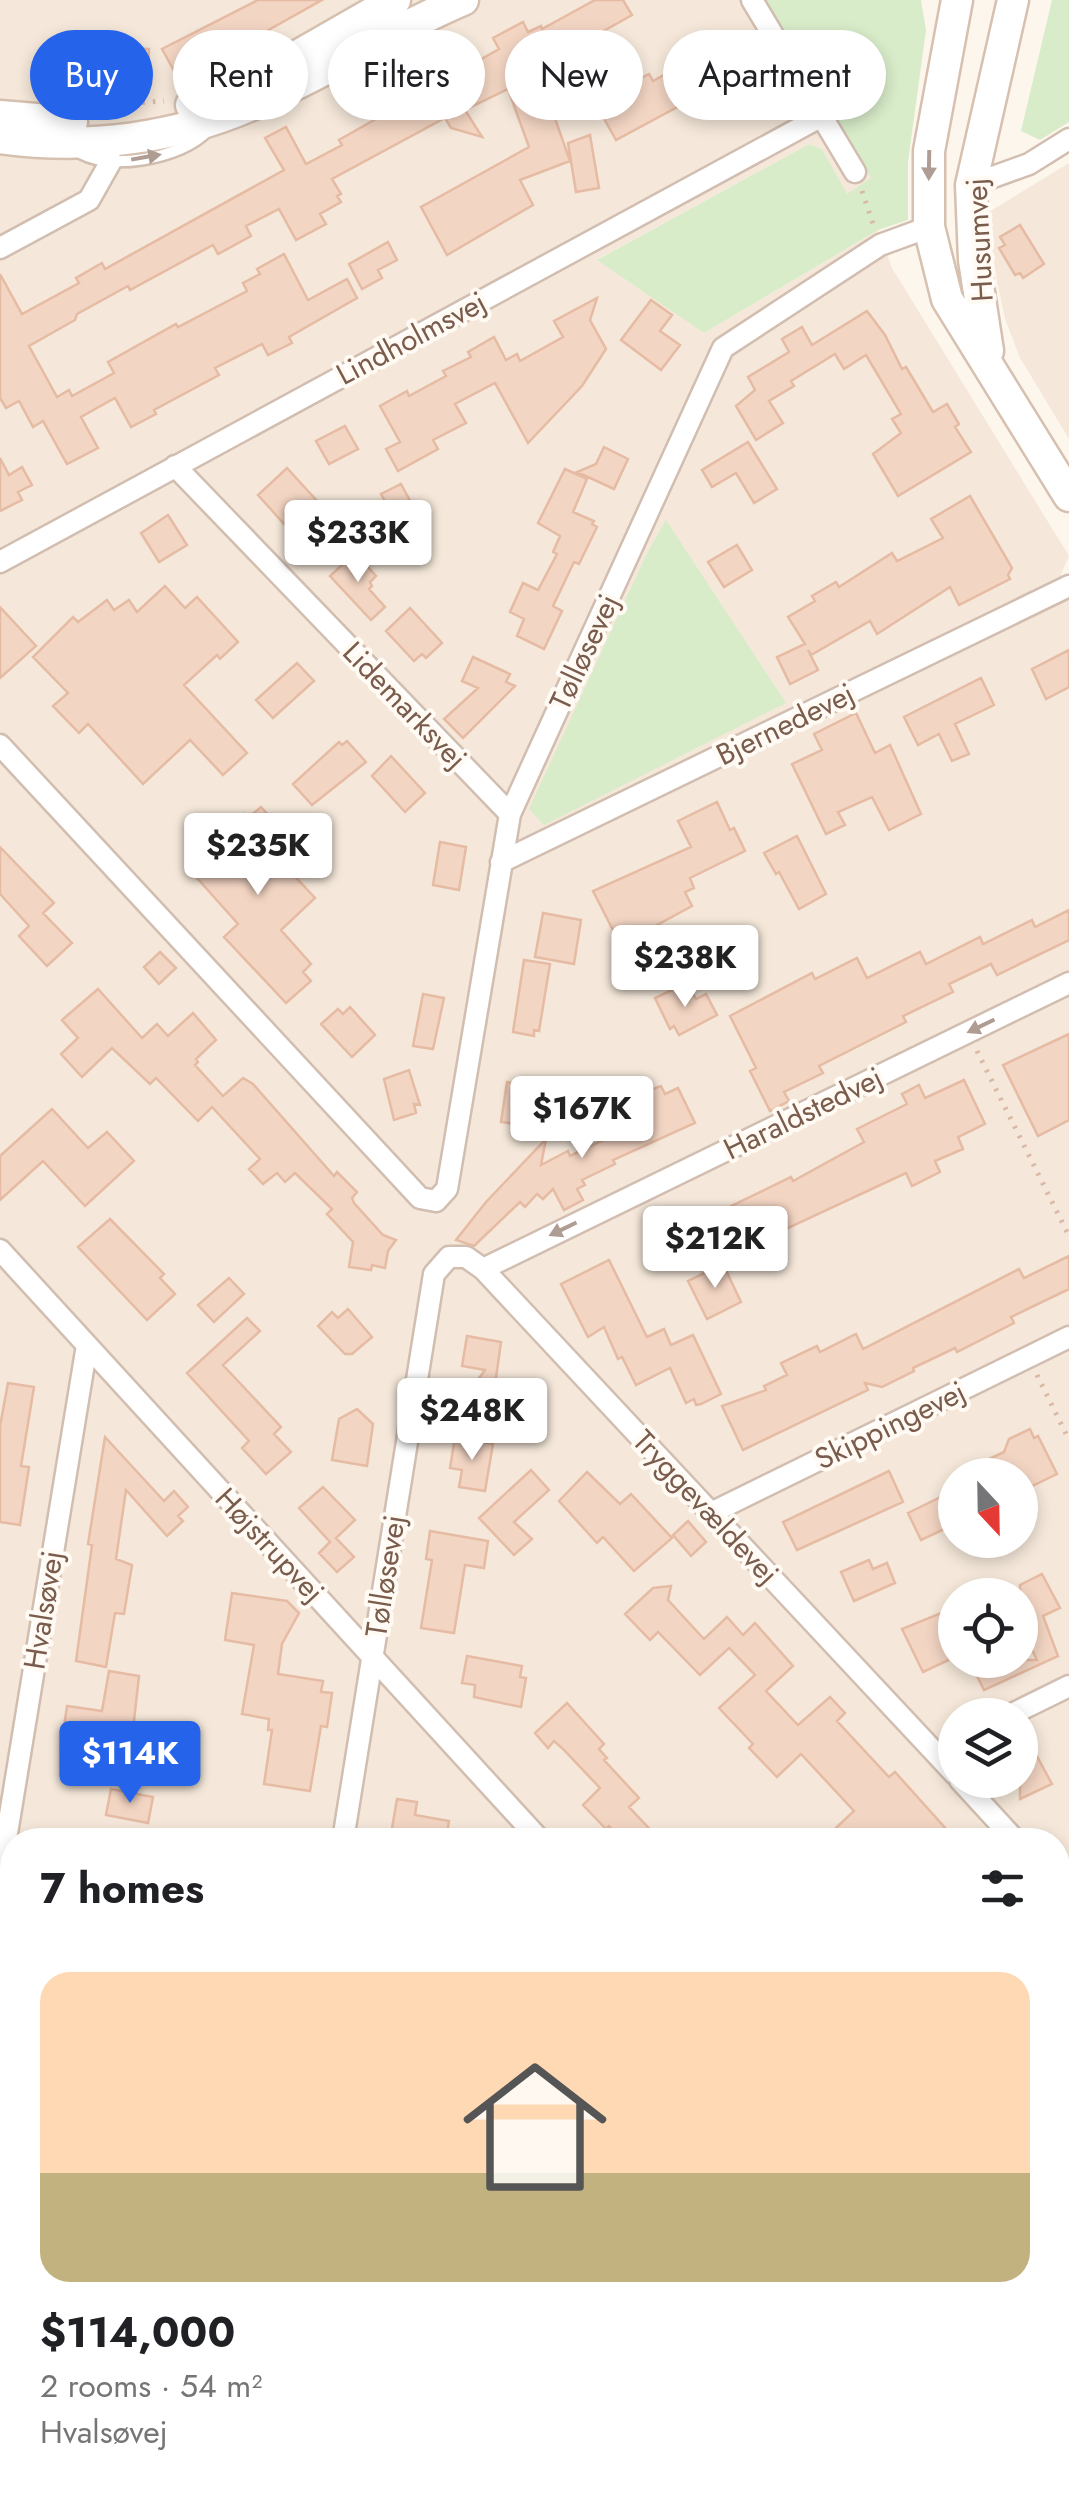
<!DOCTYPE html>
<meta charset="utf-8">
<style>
body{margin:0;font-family:Jost,sans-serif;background:#f2f2f2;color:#202124;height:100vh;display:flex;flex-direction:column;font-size:38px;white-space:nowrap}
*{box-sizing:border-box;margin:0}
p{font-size:32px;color:#757577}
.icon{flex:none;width:55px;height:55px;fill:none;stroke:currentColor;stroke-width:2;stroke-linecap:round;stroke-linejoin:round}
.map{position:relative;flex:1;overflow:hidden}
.drawer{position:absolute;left:0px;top:1828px;width:1070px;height:672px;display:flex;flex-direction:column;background:#fff;border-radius:40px 40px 0 0;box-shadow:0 5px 15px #0003}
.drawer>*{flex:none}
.top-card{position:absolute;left:30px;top:30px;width:1010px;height:90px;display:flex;gap:20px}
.needle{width:65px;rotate:158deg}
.controls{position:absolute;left:938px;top:1458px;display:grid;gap:20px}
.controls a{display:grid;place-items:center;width:100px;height:100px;border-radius:50%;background:#fff;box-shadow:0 5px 15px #0003;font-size:50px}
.price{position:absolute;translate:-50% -85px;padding:0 22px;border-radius:10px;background:#fff;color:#222;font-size:32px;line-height:65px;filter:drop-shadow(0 2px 5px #0008)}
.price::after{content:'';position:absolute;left:50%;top:60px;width:30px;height:22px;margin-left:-15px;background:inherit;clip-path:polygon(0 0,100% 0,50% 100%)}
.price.active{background:#2563eb;color:#fff}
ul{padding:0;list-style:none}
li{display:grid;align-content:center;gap:20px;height:530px;padding:0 40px}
li span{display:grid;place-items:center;height:310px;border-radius:30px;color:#555}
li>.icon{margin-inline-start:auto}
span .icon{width:180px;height:180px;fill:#fffc;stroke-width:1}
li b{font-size:42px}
h2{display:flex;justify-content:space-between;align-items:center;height:120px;padding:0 40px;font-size:42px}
.chip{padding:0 35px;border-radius:45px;background:#fff;box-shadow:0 5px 15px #0003;font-size:35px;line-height:90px}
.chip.active{background:#2563eb;color:#fff}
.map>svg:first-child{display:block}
.residential{fill:#f5e8da;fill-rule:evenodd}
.green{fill:#d8ecc9}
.building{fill:#f3d5c3;stroke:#e6bba3;stroke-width:2.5}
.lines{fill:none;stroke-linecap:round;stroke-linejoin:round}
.lane-casing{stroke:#d1beb0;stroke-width:15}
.street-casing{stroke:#d1beb0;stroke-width:25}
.secondary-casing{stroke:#d6c0b0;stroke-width:35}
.path{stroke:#d9b8a5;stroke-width:5;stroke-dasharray:2.5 8;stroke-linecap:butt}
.lane{stroke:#fff;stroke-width:10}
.street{stroke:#fff;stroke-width:20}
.secondary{stroke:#fff;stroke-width:30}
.oneway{fill:#af9d94}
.labels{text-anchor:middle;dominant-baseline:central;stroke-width:8;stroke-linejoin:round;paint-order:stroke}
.street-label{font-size:30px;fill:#7a5c4d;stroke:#fffaf3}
</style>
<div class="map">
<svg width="1069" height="2498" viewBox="0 0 1069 2498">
<rect width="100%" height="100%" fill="#fdf6ec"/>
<!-- residential -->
<path class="residential" d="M 0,0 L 763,0 L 872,178 L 847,195 L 822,149 L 809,144 L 598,259 L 704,333 L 878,230 L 892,268 L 1069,556 L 1061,574 L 1069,587 L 1069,2498 L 0,2498 ZM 955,1475 L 1020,1475 L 1020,1540 L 955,1540 ZM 955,1595 L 1020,1595 L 1020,1660 L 955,1660 ZM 955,1715 L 1020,1715 L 1020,1780 L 955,1780 ZM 12,1840 L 1058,1840 L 1058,2488 L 12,2488 Z
M 1069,163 L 1069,439 L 1020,358 L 1005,319 L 993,262 L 989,212 Z"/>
<!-- green -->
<path class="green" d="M 763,0 L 921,0 L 926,30 L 908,162 L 908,220 L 878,230 L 704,333 L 597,260 L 809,144 L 822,149 L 847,194 L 871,178 Z
M 1052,0 L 1069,0 L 1069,122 L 1040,140 L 1021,131 Z
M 666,520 L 786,703 L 544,825 L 529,809 L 646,555 Z"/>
<!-- building -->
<path class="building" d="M 258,0 L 322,0 L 188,75 L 186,72 L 177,76 L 162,49 Z
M 595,0 L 623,0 L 632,15 L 550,61 L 560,79 L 544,87 L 570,161 L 520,180 L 533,205 L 447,255 L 421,207 L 529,147 L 508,89 L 465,110 L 482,137 L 451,128 L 445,118 L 332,179 L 341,194 L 337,196 L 341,202 L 320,214 L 326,224 L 296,240 L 279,209 L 246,226 L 251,236 L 218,254 L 213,245 L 130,290 L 128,286 L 77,314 L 75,320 L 29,346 L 57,397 L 69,390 L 72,396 L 114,373 L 108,362 L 176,324 L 178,327 L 247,291 L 243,283 L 260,274 L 257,269 L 284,254 L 308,300 L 347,279 L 357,298 L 289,337 L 292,343 L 268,355 L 262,344 L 215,368 L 219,375 L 154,410 L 156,414 L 131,427 L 115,398 L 81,417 L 98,448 L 67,464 L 43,421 L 33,427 L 19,401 L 6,408 L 0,398 L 0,274 L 22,314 L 79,283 L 76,278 L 102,263 L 105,269 L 284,170 L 265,138 L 286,127 L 306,164 L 342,145 L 339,140 L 499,49 L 493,38 L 523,22 L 528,32 L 541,26 L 542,29 Z
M 117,48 L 149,49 L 148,80 L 116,79 Z
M 705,52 L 723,86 L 700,100 L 698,96 L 616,140 L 601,113 L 637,93 L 632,83 L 649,74 L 653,81 Z
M 590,135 L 599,188 L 576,192 L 568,143 Z
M 1020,225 L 1044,264 L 1023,278 L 1020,273 L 1015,275 L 999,248 L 1005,245 L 1000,237 Z
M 388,242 L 397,260 L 378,270 L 382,278 L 362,289 L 349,264 Z
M 597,298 L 590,320 L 606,349 L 582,386 L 528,443 L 495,383 L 455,404 L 466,423 L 433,440 L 438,449 L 398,471 L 386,449 L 400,442 L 380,406 L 407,391 L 409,396 L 446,376 L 443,371 L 471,357 L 468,352 L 494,337 L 506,360 L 517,354 L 520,361 L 563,337 L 554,321 Z
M 651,300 L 672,315 L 660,331 L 680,345 L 661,370 L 621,340 Z
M 867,311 L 885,335 L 902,369 L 906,367 L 933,412 L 947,404 L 959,424 L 955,427 L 971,452 L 898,496 L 873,454 L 901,433 L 892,419 L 901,414 L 866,355 L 844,369 L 835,354 L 791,381 L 794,386 L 769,401 L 783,423 L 756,440 L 736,406 L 755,390 L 748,377 L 789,352 L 782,339 L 802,327 L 812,345 Z
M 345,426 L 358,449 L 329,464 L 316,441 Z
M 748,442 L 777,489 L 754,503 L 736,473 L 712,487 L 702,470 Z
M 604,447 L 628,459 L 614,489 L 577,472 L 596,464 Z
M 0,458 L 9,475 L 22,467 L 32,485 L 18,492 L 22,500 L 0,511 Z
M 287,468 L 330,515 L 305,540 L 287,521 L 284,524 L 258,495 Z
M 565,469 L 587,479 L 573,512 L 594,521 L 592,524 L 597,527 L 579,564 L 574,562 L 553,606 L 562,611 L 544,649 L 517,636 L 524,619 L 510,612 L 523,583 L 538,590 L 557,554 L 553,552 L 560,536 L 538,523 Z
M 401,484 L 428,534 L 396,522 L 381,494 Z
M 970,496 L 1012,568 L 1008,575 L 1010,579 L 959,605 L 950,587 L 877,634 L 870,621 L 811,655 L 808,650 L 818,670 L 790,684 L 777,657 L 805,644 L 788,617 L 815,601 L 812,596 L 836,582 L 839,587 L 892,553 L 897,561 L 943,538 L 931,519 Z
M 168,515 L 187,545 L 159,562 L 141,533 Z
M 737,545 L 752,570 L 724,587 L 708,562 Z
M 355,553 L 376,576 L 370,582 L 372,586 L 369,589 L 385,607 L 371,620 L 330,576 Z
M 165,586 L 185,608 L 197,597 L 238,642 L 220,659 L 217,655 L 184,685 L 247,753 L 223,775 L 190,740 L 143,784 L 88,724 L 79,733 L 53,706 L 68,693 L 33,657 L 73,617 L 78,622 L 107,600 L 114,610 L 129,600 L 137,612 Z
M 0,607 L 36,646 L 0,678 Z
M 410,608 L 442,643 L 426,658 L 422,654 L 414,661 L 386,631 Z
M 1069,650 L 1069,687 L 1046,699 L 1032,669 Z
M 473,657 L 510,674 L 506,682 L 515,686 L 463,738 L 444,719 L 478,688 L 462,681 Z
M 297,663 L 314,681 L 273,718 L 256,700 Z
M 981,678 L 994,705 L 955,724 L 969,754 L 952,761 L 939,734 L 918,745 L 904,717 Z
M 856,713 L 875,753 L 890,745 L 921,814 L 889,830 L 872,797 L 838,812 L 845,825 L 826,834 L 792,764 L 822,750 L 814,734 Z
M 347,741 L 366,762 L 312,805 L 293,784 L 339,742 L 342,745 Z
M 391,756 L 425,793 L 405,812 L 372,776 Z
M 717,802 L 730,830 L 734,828 L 745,851 L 690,878 L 694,888 L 685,892 L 692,906 L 633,938 L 631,934 L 624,937 L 620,929 L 614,932 L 593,891 L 691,847 L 678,821 Z
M 261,807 L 292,841 L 276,856 L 315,898 L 281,930 L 311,964 L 303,972 L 311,981 L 286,1003 L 224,937 L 238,924 L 197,878 L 207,870 L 191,853 L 207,837 L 212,843 L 244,814 L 248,818 Z
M 797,836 L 826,894 L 799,909 L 779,872 L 776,874 L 764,853 Z
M 440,842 L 466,847 L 459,890 L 433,885 Z
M 0,847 L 54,903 L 43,913 L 72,943 L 47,966 L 19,936 L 29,926 L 0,894 Z
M 1069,910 L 1069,940 L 997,975 L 991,964 L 949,984 L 953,992 L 903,1016 L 906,1022 L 819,1066 L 823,1073 L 784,1092 L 789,1101 L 770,1111 L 750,1071 L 756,1068 L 730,1016 L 812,973 L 815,979 L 857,958 L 867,978 L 920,952 L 926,964 L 980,937 L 983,944 L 1032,920 L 1035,927 Z
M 543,913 L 581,920 L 574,964 L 535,957 Z
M 160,952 L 176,968 L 159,984 L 144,967 Z
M 524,960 L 550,964 L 539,1031 L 534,1030 L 534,1036 L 513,1032 Z
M 680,986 L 685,996 L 692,992 L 696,999 L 706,994 L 717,1015 L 679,1035 L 674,1026 L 670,1029 L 655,998 Z
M 98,989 L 142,1038 L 157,1024 L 168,1036 L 193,1013 L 216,1040 L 196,1059 L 198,1062 L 195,1065 L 223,1096 L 243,1078 L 253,1084 L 334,1176 L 337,1172 L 357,1192 L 352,1198 L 354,1203 L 383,1235 L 396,1240 L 388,1251 L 385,1268 L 372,1265 L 371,1270 L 349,1267 L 353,1242 L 327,1214 L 332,1209 L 295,1173 L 285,1182 L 277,1173 L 263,1184 L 249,1169 L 260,1159 L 212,1107 L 198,1121 L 156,1078 L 150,1084 L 112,1048 L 82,1077 L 61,1054 L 78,1038 L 62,1020 Z
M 423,994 L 444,998 L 433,1049 L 413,1046 Z
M 350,1007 L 375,1035 L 352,1057 L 321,1024 L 338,1009 L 343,1014 Z
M 1069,1034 L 1069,1120 L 1038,1136 L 1003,1065 Z
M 409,1070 L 420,1105 L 414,1104 L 416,1113 L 394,1120 L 384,1079 Z
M 964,1080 L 985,1124 L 958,1137 L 963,1149 L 935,1161 L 940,1172 L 912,1186 L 906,1173 L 756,1243 L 751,1233 L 729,1243 L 720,1224 L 728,1220 L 723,1210 L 791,1177 L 793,1181 L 864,1142 L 857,1129 L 907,1104 L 902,1094 L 919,1085 L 925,1098 Z
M 507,1082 L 534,1086 L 528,1126 L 501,1122 Z
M 661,1086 L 665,1094 L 678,1088 L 695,1123 L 613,1160 L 615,1164 L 582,1180 L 585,1185 L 577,1189 L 583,1200 L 564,1210 L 553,1189 L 543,1199 L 537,1194 L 525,1207 L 520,1202 L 474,1246 L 456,1240 L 486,1202 L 546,1139 L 541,1165 L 568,1151 L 570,1156 L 612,1136 L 608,1128 L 636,1114 L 628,1098 Z
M 52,1109 L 88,1148 L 107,1132 L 134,1161 L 85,1206 L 43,1161 L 0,1200 L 0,1156 Z
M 110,1219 L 164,1274 L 160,1278 L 175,1294 L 147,1320 L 78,1247 Z
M 1069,1256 L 1069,1289 L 1011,1317 L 1014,1323 L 957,1352 L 955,1348 L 913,1368 L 914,1371 L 882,1387 L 865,1383 L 868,1390 L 743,1450 L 722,1406 L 766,1390 L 764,1386 L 787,1375 L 781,1363 L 817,1346 L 820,1352 L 856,1334 L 863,1349 L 1019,1269 L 1024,1278 Z
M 609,1260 L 647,1337 L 664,1329 L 671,1345 L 693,1335 L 721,1394 L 701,1404 L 696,1405 L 694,1399 L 686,1403 L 670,1368 L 636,1385 L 622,1357 L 618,1359 L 604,1327 L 588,1337 L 561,1284 Z
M 723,1264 L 741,1302 L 707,1319 L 688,1281 Z
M 229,1278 L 244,1294 L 214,1322 L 198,1305 Z
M 348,1309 L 372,1337 L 352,1354 L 345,1354 L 318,1326 L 332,1312 L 338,1318 Z
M 247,1318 L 260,1331 L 223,1365 L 281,1427 L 274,1434 L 291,1452 L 266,1474 L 242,1448 L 249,1441 L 187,1373 Z
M 467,1336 L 501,1342 L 495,1385 L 504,1393 L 491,1410 L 468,1393 L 485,1370 L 462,1366 Z
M 8,1383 L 34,1387 L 21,1466 L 29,1467 L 20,1525 L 0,1522 L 0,1426 Z
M 357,1409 L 373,1424 L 367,1466 L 332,1460 L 339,1419 Z
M 1030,1429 L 1034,1438 L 1038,1436 L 1057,1474 L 1020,1492 L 1020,1475 L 955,1475 L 1004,1452 L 1009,1439 Z
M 105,1437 L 164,1501 L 174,1491 L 188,1507 L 178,1516 L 183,1521 L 167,1536 L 126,1490 L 116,1559 L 132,1565 L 124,1614 L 115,1613 L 106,1667 L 76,1661 L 92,1545 L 88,1544 Z
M 455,1437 L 493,1444 L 485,1491 L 459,1487 L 462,1470 L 450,1468 Z
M 531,1470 L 549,1490 L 514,1522 L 532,1539 L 514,1555 L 479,1518 Z
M 889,1471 L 903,1502 L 797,1550 L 783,1522 Z
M 587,1472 L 620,1504 L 631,1494 L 672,1538 L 634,1571 L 603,1537 L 597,1543 L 559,1501 Z
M 323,1487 L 355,1520 L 336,1538 L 354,1557 L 337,1572 L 319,1553 L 330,1542 L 299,1508 Z
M 955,1490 L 955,1524 L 921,1540 L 908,1513 Z
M 688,1521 L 706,1542 L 691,1556 L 673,1535 Z
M 430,1531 L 488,1541 L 484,1568 L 465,1565 L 454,1633 L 421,1628 L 432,1560 L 426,1559 Z
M 869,1560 L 873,1569 L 887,1563 L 895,1583 L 854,1601 L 841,1572 Z
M 1042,1574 L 1060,1608 L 1043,1616 L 1058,1656 L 984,1690 L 969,1660 L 1037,1660 L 1020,1625 L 1020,1585 Z
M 671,1586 L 668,1600 L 704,1639 L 727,1617 L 743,1635 L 755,1623 L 793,1666 L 766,1691 L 798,1725 L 830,1697 L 845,1713 L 837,1721 L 889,1777 L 895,1772 L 956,1840 L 823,1840 L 854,1811 L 801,1754 L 777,1777 L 749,1748 L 753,1744 L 719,1708 L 755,1675 L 729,1648 L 700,1675 L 658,1632 L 650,1640 L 625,1614 L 653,1588 Z
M 232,1593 L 287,1601 L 299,1613 L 282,1644 L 278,1674 L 323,1681 L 321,1692 L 332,1693 L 327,1727 L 321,1726 L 310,1791 L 264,1784 L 272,1730 L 268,1730 L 269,1719 L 242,1714 L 254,1645 L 225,1640 Z
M 946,1611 L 955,1630 L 955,1657 L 923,1672 L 902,1629 Z
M 467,1656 L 522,1666 L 520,1677 L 526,1678 L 521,1707 L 474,1697 L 475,1685 L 462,1683 Z
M 109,1671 L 139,1676 L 132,1739 L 121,1737 L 118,1757 L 61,1748 L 67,1706 L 102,1711 Z
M 567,1703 L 604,1744 L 599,1749 L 607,1758 L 604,1760 L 639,1798 L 629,1807 L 660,1840 L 622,1840 L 609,1826 L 606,1829 L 583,1805 L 600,1788 L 563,1749 L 554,1741 L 548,1748 L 535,1733 Z
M 1020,1725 L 1052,1784 L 1020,1799 Z
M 111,1789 L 153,1797 L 148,1823 L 106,1815 Z
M 397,1799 L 417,1802 L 415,1815 L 449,1821 L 446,1840 L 390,1840 Z"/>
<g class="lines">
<defs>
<path id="lane" d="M 76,150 C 104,173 184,158 207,131"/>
<path id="street" d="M 752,0 L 855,172
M 971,185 L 1029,164 L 1069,139
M 0,248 L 89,200 L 111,161
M 175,466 L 510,814
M 0,562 L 822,116
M 0,745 L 420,1198 L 436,1201 L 447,1189 L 510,814 L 723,348 L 880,245 L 929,227
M 501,862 L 1069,586
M 0,1250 L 540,1840
M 483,1269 L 1069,983
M 711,1513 L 1069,1337
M 1010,1715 L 1069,1686
M 960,1780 L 1015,1840
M 343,1840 L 434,1274 L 449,1257 L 466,1257 L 483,1269 L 955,1774
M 0,1876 L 87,1345
M 1058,1888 L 1069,1900
M 1058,2386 L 1069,2376
M 1058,2397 L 1069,2408
M 238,2498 L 240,2488
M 573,2498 L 575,2488
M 939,2498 L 942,2488
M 1029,2498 L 1031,2488"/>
<path id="secondary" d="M 957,0 L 929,151 L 929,227 L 947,299 L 1069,496
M 191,105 L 264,75 L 395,0
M 0,116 L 72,122
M 0,138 C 87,150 176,139 256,103 C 327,72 392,30 463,0
M 988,351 L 974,260 L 971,185 L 1013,0"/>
</defs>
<!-- lane casing -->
<use href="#lane" class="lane-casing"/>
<!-- street casing -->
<use href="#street" class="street-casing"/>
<!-- secondary casing -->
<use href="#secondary" class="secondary-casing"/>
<!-- path -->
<path class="path" d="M 90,106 L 164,101
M 862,191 L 873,224
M 977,1051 L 1069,1236
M 1037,1375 L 1069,1440"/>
<!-- lane -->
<use href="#lane" class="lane"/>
<!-- street -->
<use href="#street" class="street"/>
<!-- secondary -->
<use href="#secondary" class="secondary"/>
</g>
<!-- one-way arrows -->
<defs><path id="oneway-solid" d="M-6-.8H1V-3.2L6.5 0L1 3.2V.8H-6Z" transform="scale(2.5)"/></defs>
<g class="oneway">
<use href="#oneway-solid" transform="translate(146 157) rotate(-10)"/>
<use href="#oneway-solid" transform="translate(929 165) rotate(91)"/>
<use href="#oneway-solid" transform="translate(981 1026) rotate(154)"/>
<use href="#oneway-solid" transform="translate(563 1229) rotate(154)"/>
</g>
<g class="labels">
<!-- street labels -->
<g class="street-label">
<text transform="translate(979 240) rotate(-93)">Husumvej</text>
<text transform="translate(411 338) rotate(-28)">Lindholmsvej</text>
<text transform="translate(584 652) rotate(-65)">Tølløsevej</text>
<text transform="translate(405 705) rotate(46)">Lidemarksvej</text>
<text transform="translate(785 724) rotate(-26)">Bjernedevej</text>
<text transform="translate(803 1113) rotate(-26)">Haraldstedvej</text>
<text transform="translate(890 1425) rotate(-26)">Skippingevej</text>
<text transform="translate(706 1507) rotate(47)">Tryggevældevej</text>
<text transform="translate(270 1545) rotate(47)">Højstrupvej</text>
<text transform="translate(385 1576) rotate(-81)">Tølløsevej</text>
<text transform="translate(43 1610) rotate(-81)">Hvalsøvej</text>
</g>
</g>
</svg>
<div class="controls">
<a><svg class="needle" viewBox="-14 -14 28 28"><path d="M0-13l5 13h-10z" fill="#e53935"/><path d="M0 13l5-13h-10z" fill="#757577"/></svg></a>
<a><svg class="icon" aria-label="locate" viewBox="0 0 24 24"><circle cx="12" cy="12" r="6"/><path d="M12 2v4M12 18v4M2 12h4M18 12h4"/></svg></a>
<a><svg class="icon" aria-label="layers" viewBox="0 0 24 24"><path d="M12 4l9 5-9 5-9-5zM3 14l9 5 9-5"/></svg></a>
</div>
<b class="price" style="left:358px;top:585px">$233K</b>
<b class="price" style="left:258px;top:898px">$235K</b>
<b class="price" style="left:685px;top:1010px">$238K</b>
<b class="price" style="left:582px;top:1161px">$167K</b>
<b class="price" style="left:715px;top:1291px">$212K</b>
<b class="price" style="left:472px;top:1463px">$248K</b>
<b class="price active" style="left:130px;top:1806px">$114K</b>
<div class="top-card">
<a class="chip active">Buy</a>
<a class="chip">Rent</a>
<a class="chip">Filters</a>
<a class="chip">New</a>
<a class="chip">Apartment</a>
</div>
<section class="drawer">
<h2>7 homes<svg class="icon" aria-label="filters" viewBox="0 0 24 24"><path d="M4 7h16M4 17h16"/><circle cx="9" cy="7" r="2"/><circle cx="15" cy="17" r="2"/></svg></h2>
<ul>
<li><span style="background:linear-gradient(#ffd9b3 65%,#c2b280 0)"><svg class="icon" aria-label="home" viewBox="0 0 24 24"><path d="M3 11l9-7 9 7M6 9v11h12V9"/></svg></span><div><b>$114,000</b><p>2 rooms · 54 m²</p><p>Hvalsøvej</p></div></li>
</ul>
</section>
</div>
